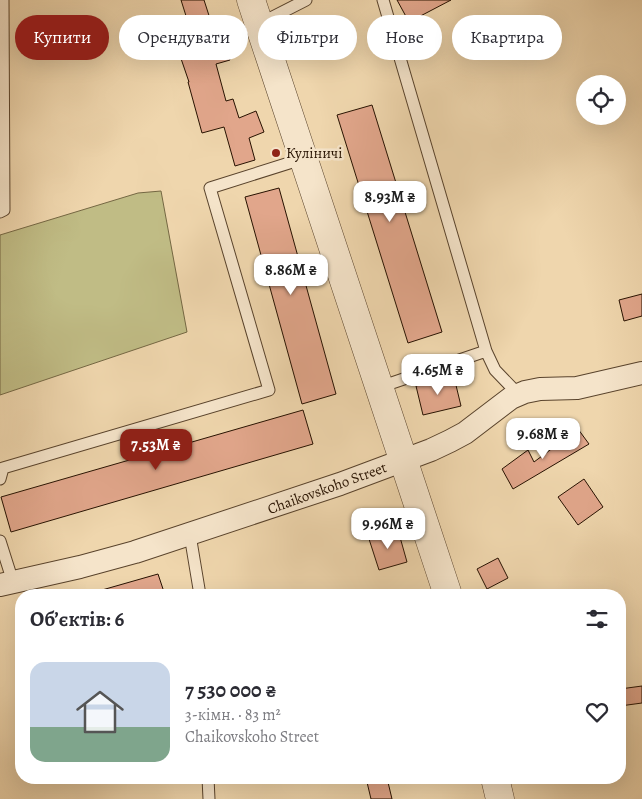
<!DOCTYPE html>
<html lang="uk">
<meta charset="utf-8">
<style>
body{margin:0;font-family:Alegreya,serif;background:#f2f2f3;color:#2b2b33;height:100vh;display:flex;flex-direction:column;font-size:19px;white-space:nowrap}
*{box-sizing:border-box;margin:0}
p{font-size:16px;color:#7c7c81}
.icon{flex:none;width:28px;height:28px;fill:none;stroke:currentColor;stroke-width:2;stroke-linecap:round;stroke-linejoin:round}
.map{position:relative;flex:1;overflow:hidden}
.panel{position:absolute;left:15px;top:589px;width:611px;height:195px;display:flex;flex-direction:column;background:#fff;border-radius:20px;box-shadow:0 5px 20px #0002}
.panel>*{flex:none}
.banner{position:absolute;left:15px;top:15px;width:612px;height:45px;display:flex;gap:10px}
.fabs{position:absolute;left:576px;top:75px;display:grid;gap:10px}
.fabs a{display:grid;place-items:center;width:50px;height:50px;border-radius:50%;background:#fff;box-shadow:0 5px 20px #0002;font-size:25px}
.price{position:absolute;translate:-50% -42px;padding:0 11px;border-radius:10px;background:#fff;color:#222;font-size:16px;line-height:32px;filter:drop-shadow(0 1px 2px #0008)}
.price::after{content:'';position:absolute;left:50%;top:30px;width:15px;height:11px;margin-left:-8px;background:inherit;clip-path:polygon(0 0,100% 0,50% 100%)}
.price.active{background:#8f2418;color:#fff}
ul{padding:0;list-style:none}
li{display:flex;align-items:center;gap:15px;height:125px;padding:0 15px}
li span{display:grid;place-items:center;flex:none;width:140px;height:100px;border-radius:15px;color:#555}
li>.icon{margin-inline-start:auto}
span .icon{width:60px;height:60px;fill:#fffc;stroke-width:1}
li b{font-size:21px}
h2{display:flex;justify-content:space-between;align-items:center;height:60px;padding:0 15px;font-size:21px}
.chip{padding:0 18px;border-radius:22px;background:#fff;box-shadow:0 5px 20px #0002;font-size:18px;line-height:45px}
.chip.active{background:#8f2418;color:#fff}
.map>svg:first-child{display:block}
.green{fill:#c0bc85;stroke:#746743}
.building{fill:#e1a68b;stroke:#271201}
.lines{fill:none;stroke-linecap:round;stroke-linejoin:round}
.service-casing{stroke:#59432c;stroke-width:13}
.minor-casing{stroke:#59432c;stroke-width:24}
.tertiary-casing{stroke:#59432c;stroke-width:29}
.service{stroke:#f5e4ca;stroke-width:11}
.minor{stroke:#f5e4ca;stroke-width:22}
.tertiary{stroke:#f5e4ca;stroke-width:28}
.poi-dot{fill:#8f2418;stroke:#f5e4ca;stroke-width:2}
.labels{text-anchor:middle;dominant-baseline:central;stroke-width:5;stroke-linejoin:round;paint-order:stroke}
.poi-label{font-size:15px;fill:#271201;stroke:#f5e4ca;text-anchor:start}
.street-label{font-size:15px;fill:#271201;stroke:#f5e4ca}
</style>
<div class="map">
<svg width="642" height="799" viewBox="0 0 642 799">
<rect width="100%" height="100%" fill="#efd6ad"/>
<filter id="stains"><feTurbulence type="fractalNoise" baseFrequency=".004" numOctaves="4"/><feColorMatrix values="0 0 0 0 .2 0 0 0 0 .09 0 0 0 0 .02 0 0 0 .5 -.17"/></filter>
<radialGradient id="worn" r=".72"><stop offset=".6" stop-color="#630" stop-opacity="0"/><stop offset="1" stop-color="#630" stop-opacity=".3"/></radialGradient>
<!-- green -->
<path class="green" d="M 161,191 L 187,332 L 0,395 L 0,235 L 138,193 Z"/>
<!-- building -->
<path class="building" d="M 181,0 L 204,0 L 213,28 L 219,26 L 230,60 L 216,64 L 226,101 L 233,99 L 239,118 L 256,111 L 264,132 L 249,138 L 255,160 L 235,166 L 224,127 L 202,133 L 188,82 L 189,82 L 175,41 L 192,35 Z
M 397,0 L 451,0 L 409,22 Z
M 372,105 L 442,332 L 408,343 L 337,115 Z
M 279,188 L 336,394 L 302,404 L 245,197 Z
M 642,294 L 642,316 L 624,321 L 619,300 Z
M 454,377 L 461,406 L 423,415 L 416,386 Z
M 303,410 L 313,444 L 11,532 L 1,497 Z
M 578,429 L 589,444 L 513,489 L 502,469 L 528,450 L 534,462 Z
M 584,479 L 603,507 L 578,525 L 558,497 Z
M 398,530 L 407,562 L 379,570 L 369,539 Z
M 498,558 L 508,578 L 487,589 L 477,569 Z
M 158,574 L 165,595 L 102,595 L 102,590 Z
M 642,686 L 642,703 L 620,706 L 620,689 Z
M 366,778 L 387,778 L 392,799 L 371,799 Z"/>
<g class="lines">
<defs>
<path id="service" d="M 383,0 L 486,351 L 495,370 L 519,395
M 259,24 L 306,0
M 0,212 L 4,210 L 3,0
M 380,387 L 486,351
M 0,479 L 3,468 L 269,390 L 210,188 L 305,158
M 190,535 L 200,595
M 0,541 L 13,582
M 208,778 L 209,799"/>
<path id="minor" d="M 0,585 L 80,567 L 135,552 L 340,484 L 431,450 L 450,441 L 465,433 L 511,398 L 525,392 L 540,389 L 577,388 L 642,373"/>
<path id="tertiary" d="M 251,0 L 448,595
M 495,778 L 500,799"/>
</defs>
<!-- service casing -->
<use href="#service" class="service-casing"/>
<!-- minor casing -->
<use href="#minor" class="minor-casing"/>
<!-- tertiary casing -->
<use href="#tertiary" class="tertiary-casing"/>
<!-- service -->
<use href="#service" class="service"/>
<!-- minor -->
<use href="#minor" class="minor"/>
<!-- tertiary -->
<use href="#tertiary" class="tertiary"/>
</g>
<!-- markers -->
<circle class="poi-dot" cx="276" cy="153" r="5"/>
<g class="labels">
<!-- poi labels -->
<g class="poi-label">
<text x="286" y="153">Куліничі</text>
</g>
<!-- street labels -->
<g class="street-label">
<text transform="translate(327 488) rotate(-20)">Chaikovskoho Street</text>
</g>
</g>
<rect width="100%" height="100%" filter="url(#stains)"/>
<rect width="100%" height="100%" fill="url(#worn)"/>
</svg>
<div class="fabs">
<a><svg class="icon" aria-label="locate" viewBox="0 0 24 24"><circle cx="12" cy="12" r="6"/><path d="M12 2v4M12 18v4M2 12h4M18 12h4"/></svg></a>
</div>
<b class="price" style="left:390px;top:223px">8.93M ₴</b>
<b class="price" style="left:291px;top:296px">8.86M ₴</b>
<b class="price" style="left:438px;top:396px">4.65M ₴</b>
<b class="price" style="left:543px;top:460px">9.68M ₴</b>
<b class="price active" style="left:156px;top:471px">7.53M ₴</b>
<b class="price" style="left:388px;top:550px">9.96M ₴</b>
<div class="banner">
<a class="chip active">Купити</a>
<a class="chip">Орендувати</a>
<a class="chip">Фільтри</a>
<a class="chip">Нове</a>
<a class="chip">Квартира</a>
</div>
<section class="panel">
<h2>Об’єктів: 6<svg class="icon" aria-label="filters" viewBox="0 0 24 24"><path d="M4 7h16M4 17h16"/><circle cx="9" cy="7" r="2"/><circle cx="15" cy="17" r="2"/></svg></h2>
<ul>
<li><span style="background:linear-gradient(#c9d6e8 65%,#7fa58c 0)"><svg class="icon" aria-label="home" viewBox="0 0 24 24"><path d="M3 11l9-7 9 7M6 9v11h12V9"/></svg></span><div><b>7 530 000 ₴</b><p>3-кімн. · 83 m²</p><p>Chaikovskoho Street</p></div><svg class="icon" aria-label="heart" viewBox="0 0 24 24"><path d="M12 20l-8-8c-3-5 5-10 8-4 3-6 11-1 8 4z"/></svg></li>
</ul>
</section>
</div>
